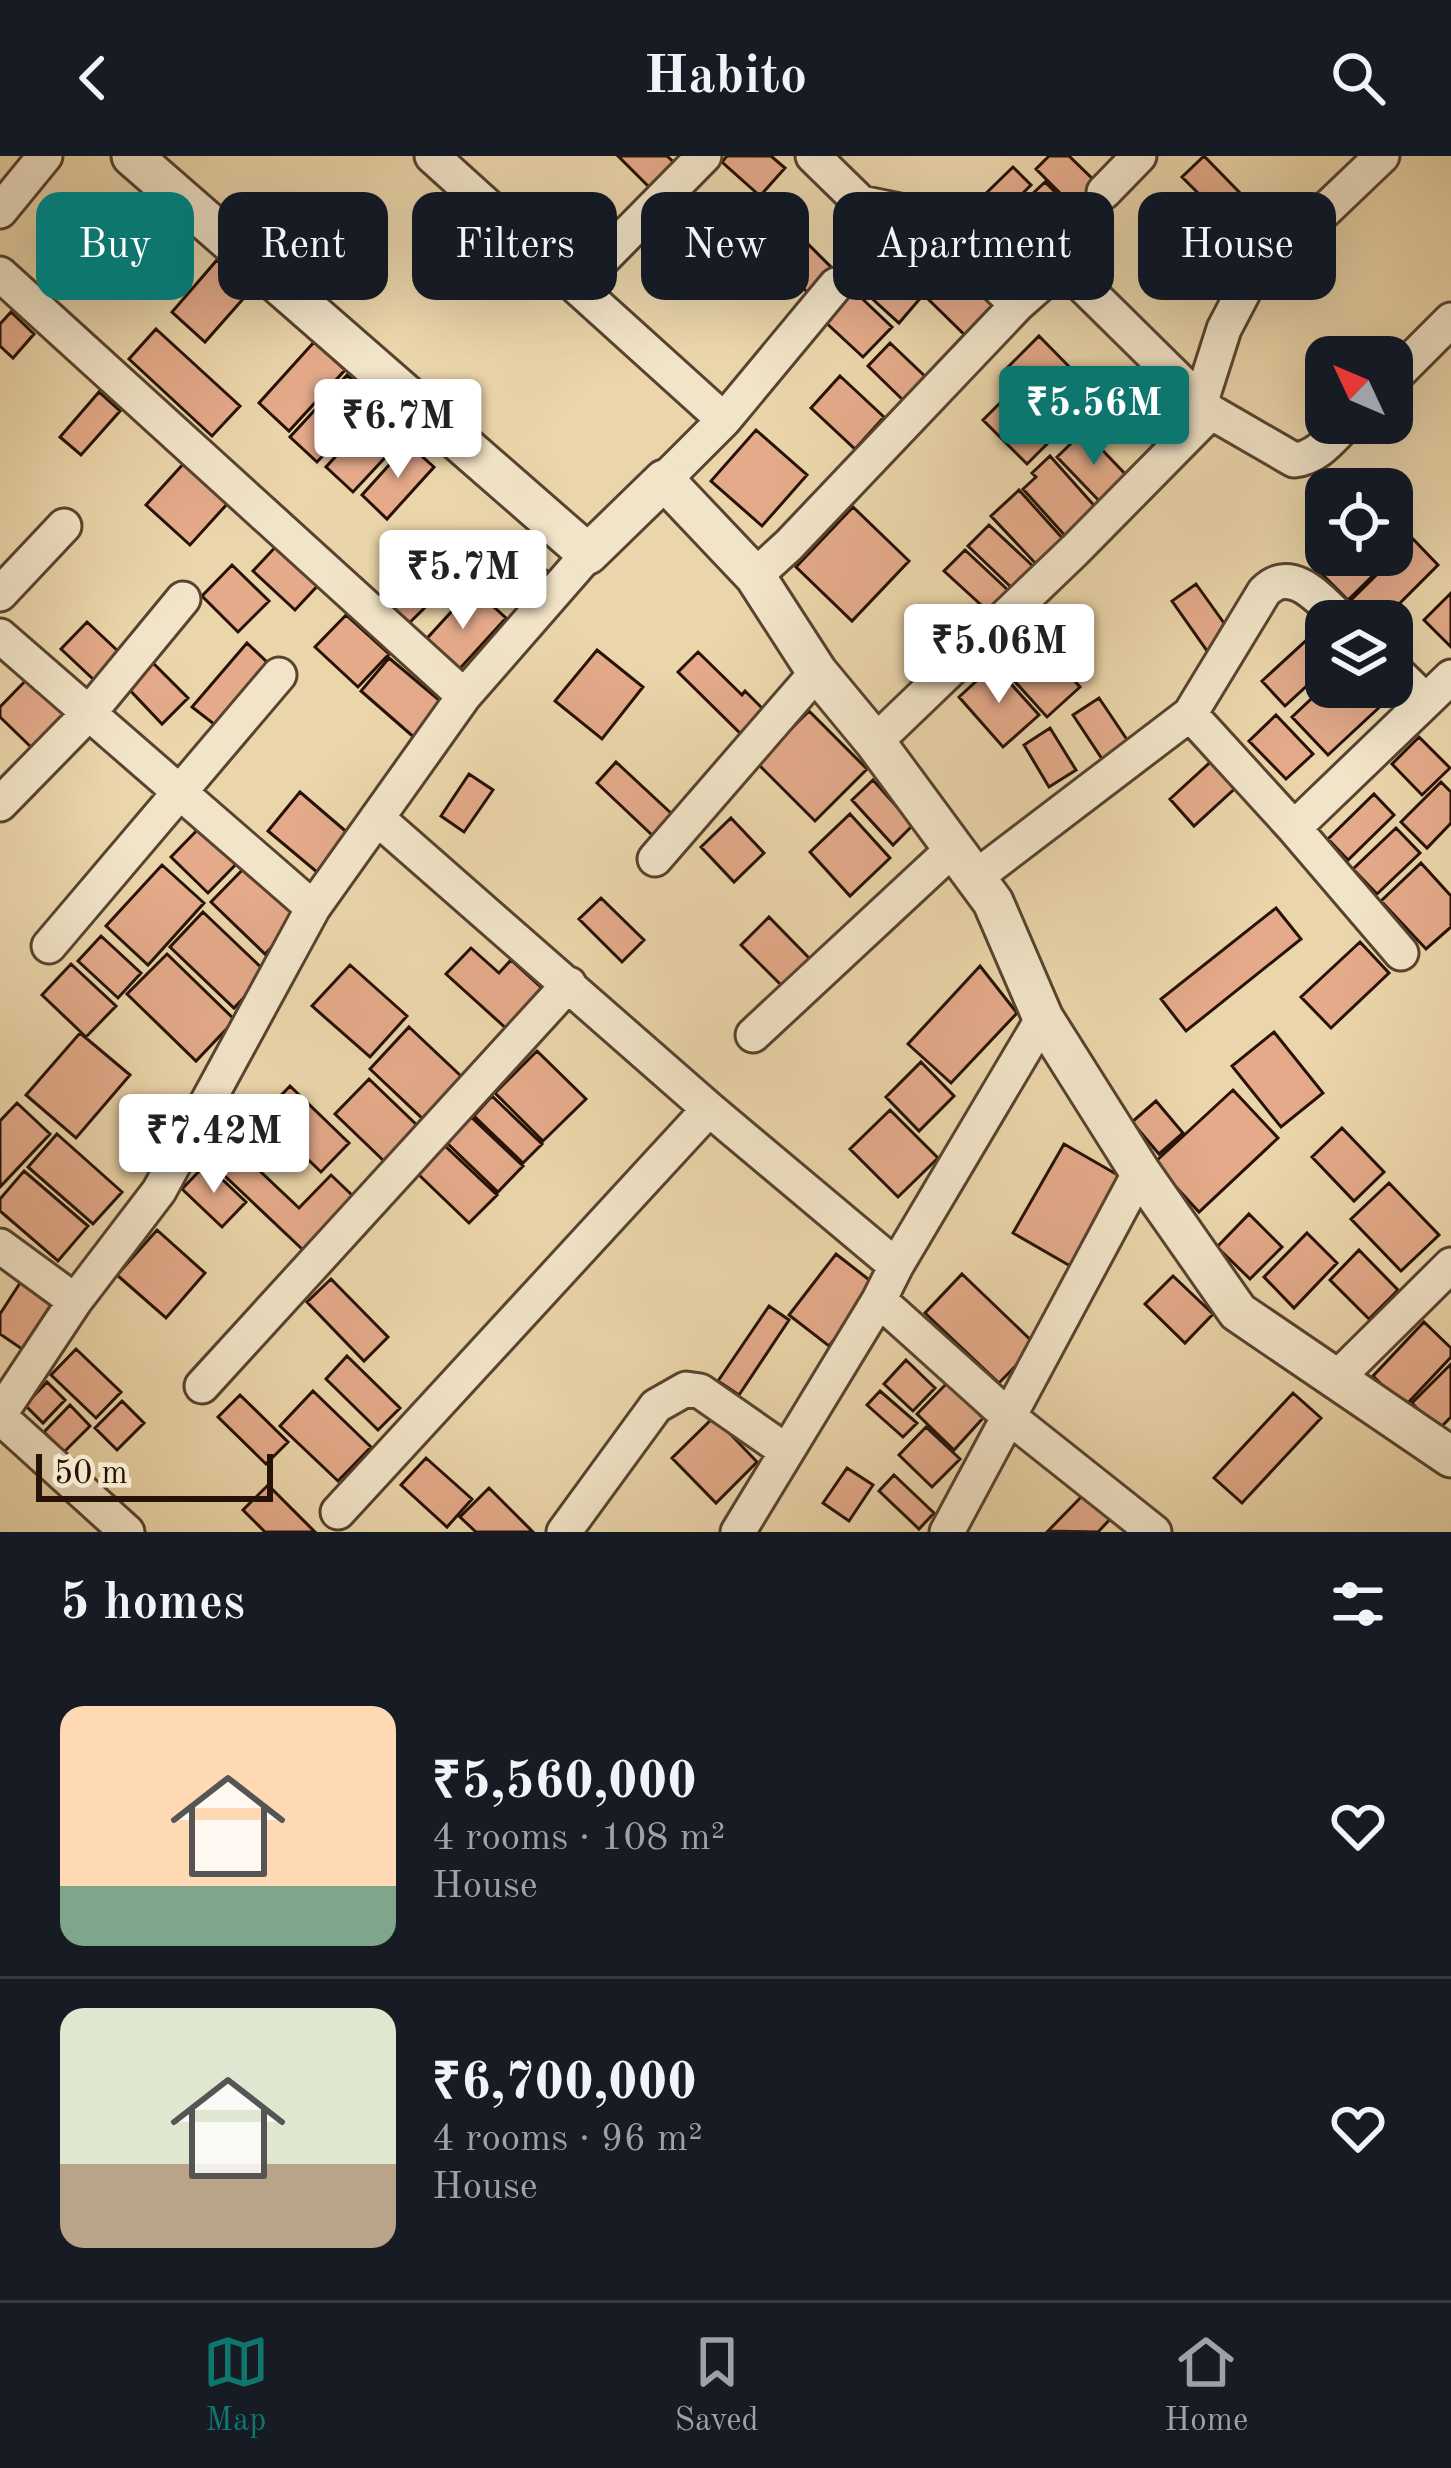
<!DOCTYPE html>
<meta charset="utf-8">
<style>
body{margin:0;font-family:"Old Standard TT",serif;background:#242831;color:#f1f3f6;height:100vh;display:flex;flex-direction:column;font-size:45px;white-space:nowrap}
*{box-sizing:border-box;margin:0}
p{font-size:39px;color:#9ea1a6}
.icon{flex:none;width:66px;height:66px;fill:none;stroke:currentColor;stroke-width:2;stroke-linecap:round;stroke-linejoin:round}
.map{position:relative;height:1376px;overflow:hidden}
.details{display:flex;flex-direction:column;background:#171b24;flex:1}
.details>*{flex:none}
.guide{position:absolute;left:36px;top:36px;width:1380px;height:108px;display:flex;gap:24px}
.needle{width:78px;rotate:314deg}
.buttons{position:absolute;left:1305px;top:180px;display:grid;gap:24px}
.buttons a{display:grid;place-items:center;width:108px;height:108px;border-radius:24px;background:#171b24;box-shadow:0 12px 48px #0002;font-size:60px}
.scale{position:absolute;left:36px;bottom:30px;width:237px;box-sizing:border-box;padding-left:12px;border:6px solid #261206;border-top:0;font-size:33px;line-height:42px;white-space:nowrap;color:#261206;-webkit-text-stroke:9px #f2e4c8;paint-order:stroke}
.price{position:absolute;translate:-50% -102px;padding:0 27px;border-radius:12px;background:#fff;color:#222;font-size:39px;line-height:78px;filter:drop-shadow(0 3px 6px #0008)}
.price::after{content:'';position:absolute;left:50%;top:72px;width:36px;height:27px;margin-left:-18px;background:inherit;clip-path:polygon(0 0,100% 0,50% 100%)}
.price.current{background:#0f766e;color:#fff}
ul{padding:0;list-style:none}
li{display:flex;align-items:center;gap:36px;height:300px;padding:0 60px}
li+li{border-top:3px solid #363941}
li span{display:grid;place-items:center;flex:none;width:336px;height:240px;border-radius:24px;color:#555}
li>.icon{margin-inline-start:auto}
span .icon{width:144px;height:144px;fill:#fffc;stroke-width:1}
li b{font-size:51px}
h2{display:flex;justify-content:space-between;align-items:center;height:144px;padding:0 60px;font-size:51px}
.tag{padding:0 42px;border-radius:24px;background:#171b24;box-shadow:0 12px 48px #0002;font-size:42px;line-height:108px}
.tag.current{background:#0f766e;color:#fff}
header{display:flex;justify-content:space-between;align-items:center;height:156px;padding:0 60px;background:#171b24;font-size:54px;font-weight:600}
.menu{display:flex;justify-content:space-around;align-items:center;height:168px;border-top:3px solid #363941;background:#171b24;font-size:33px;color:#9ea1a6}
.menu a{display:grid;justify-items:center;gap:6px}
.menu .current{color:#0f766e}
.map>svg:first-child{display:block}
.building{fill:#e4aa8a;stroke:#261206;stroke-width:3}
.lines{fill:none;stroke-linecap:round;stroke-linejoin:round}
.minor-casing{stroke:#57432f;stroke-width:39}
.tertiary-casing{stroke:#57432f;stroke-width:45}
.minor{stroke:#f2e4c8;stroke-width:33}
.tertiary{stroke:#f2e4c8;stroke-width:39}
</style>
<header><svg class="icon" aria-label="back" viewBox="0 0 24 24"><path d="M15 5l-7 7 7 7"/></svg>Habito<svg class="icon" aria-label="search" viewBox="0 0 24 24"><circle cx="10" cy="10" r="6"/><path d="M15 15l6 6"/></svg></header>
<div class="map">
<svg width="1451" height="1376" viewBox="0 0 1451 1376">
<rect width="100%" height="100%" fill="#ebd5aa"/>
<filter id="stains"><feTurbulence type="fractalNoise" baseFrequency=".00167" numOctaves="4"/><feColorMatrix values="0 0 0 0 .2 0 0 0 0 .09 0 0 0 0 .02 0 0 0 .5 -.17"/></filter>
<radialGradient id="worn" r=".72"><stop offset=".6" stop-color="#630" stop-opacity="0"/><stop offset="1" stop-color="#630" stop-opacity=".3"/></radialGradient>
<!-- building -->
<path class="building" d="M 618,0 L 667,0 L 682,14 L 657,39 Z
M 727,0 L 771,0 L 785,12 L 760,40 L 722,6 Z
M 1049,0 L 1069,0 L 1100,30 L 1076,53 L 1036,13 Z
M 1204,0 L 1243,40 L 1222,61 L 1182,21 Z
M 1013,11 L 1031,29 L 992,68 L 974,49 Z
M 1045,26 L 1076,57 L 1043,90 L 1011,58 Z
M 691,39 L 732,78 L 701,110 L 661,71 Z
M 766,46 L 835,115 L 810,139 L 741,70 Z
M 927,67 L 947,87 L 917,118 L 896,98 Z
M 882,101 L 924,138 L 899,167 L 857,129 Z
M 217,104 L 251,134 L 205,186 L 172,156 Z
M 964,107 L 1006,148 L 971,185 L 929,144 Z
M 851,132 L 892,171 L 863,201 L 822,163 Z
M 11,156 L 34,178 L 13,202 L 0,190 L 0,168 Z
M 156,173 L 240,250 L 212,280 L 129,203 Z
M 1039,180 L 1096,238 L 1062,271 L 1006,213 Z
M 314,186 L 345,214 L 289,275 L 259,247 Z
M 890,187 L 930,225 L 907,248 L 868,210 Z
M 347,219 L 375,244 L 317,306 L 290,281 Z
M 840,220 L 884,261 L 855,293 L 811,252 Z
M 1150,229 L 1190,268 L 1162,297 L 1122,257 Z
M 1012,235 L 1056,279 L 1027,308 L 983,264 Z
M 99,236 L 120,255 L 81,299 L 60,281 Z
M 379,253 L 407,278 L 353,336 L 326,311 Z
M 756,274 L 807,319 L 762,370 L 711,325 Z
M 1084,275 L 1131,324 L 1104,350 L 1057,301 Z
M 408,288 L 434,311 L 387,363 L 362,339 Z
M 1050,300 L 1099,355 L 1068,383 L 1023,333 L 1036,321 L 1032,317 Z
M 184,307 L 228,347 L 190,389 L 146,349 Z
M 1019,334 L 1064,384 L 1037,409 L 991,360 Z
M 853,351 L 909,405 L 852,465 L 796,411 Z
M 989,369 L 1036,413 L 1015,435 L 968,390 Z
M 1392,381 L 1402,391 L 1348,444 L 1310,406 L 1326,390 L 1326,399 L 1392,399 Z
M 1413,383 L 1438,409 L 1382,465 L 1364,465 L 1347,448 Z
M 280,386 L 322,425 L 295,454 L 253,415 Z
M 523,390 L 556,424 L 526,454 L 493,420 Z
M 965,394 L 1011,437 L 991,458 L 944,415 Z
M 419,401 L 448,429 L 401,475 L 372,447 Z
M 232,409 L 269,445 L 238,476 L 202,440 Z
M 1196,428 L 1234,481 L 1217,509 L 1172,445 Z
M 473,432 L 506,462 L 453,520 L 420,490 Z
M 1451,437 L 1451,491 L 1424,464 Z
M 346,459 L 389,498 L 358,531 L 315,491 Z
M 87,466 L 120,497 L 94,524 L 61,493 Z
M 1324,468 L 1326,512 L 1285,550 L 1262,525 Z
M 1031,477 L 1080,531 L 1047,561 L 998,507 Z
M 247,487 L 269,508 L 219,572 L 192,551 Z
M 597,494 L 643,531 L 602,583 L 555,545 Z
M 698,496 L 742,539 L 745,535 L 765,555 L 742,579 L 678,516 Z
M 389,502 L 445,549 L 416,583 L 361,535 Z
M 150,504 L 188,542 L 162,568 L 125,529 Z
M 994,509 L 1039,559 L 1003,591 L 959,541 Z
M 31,519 L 69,556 L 33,593 L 0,561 L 0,551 Z
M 1326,529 L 1326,531 L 1371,531 L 1385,546 L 1328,599 L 1292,561 Z
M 1099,542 L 1134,594 L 1108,612 L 1073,559 Z
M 809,555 L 867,613 L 815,665 L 757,607 Z
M 1276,559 L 1313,598 L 1286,623 L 1249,585 Z
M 1050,572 L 1076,614 L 1049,631 L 1024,589 Z
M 1419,581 L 1450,612 L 1422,639 L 1392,608 Z
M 1217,600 L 1242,626 L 1194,670 L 1170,643 Z
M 616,606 L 673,659 L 653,680 L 597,627 Z
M 469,618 L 493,634 L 464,676 L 441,660 Z
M 873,624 L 913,669 L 893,689 L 852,644 Z
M 1441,626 L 1451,636 L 1451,667 L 1427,692 L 1401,666 Z
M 300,636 L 356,684 L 324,722 L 268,675 Z
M 1374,638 L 1394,659 L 1348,704 L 1328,683 Z
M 850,658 L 890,702 L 850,740 L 810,696 Z
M 731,662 L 764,697 L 734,726 L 701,691 Z
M 205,666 L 242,702 L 208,737 L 171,701 Z
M 1396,672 L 1420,697 L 1377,738 L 1353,713 Z
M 252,704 L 305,756 L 265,798 L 211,746 Z
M 1421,707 L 1451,740 L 1451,771 L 1426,793 L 1381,745 Z
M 162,709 L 204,747 L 148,809 L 106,770 Z
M 601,742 L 644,784 L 622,806 L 579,763 Z
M 1276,752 L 1301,783 L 1186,875 L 1161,843 Z
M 203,756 L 267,817 L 234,852 L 170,791 Z
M 769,761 L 812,805 L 784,832 L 741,789 Z
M 101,780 L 141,817 L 118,842 L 78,805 Z
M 1360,786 L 1389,817 L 1331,872 L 1301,841 Z
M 471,792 L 499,817 L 511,804 L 545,835 L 509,875 L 446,818 Z
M 167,798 L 235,864 L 196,905 L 127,838 Z
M 71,808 L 116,850 L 86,881 L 42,839 Z
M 350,809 L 407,860 L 370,901 L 312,850 Z
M 980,810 L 1017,857 L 951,927 L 908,888 Z
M 409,871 L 462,921 L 423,963 L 370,913 Z
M 1274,876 L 1323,937 L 1281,971 L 1232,910 Z
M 80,877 L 130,919 L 76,982 L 26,939 Z
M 537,895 L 586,943 L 543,985 L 495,937 Z
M 921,906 L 954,940 L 919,975 L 886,941 Z
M 369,923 L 421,973 L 387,1008 L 335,958 Z
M 290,930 L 349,987 L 321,1016 L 262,959 Z
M 1233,934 L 1278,982 L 1199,1056 L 1154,1007 Z
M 492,940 L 542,988 L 523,1007 L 474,960 Z
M 1156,945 L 1183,977 L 1159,998 L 1132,966 Z
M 17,947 L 50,978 L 0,1031 L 0,965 Z
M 890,954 L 938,1002 L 898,1041 L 850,993 Z
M 471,961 L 523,1010 L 498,1036 L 447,987 Z
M 1342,972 L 1384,1016 L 1354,1045 L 1312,1001 Z
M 57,978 L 122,1036 L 93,1068 L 28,1011 Z
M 227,984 L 299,1052 L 331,1019 L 354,1041 L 303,1094 L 208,1004 Z
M 1064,988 L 1123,1022 L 1072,1111 L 1013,1077 Z
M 444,989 L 497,1039 L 469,1067 L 418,1018 Z
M 206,1008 L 246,1046 L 222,1071 L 182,1033 Z
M 24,1015 L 88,1070 L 58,1105 L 0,1055 L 0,1043 Z
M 1389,1027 L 1439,1079 L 1401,1115 L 1351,1063 Z
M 1249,1058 L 1282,1091 L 1250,1123 L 1217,1091 Z
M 157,1074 L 205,1117 L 166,1162 L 117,1119 Z
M 1307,1077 L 1337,1107 L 1294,1152 L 1264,1121 Z
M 1359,1094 L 1398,1134 L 1369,1163 L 1330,1124 Z
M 836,1098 L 877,1130 L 829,1190 L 789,1159 Z
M 962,1118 L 1036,1189 L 999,1227 L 925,1157 Z
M 1173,1120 L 1213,1158 L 1185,1187 L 1145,1148 Z
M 331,1123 L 388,1181 L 364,1205 L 307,1146 Z
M 22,1124 L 54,1144 L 22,1193 L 0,1178 L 0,1158 Z
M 769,1150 L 789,1164 L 739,1239 L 718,1225 Z
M 1424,1166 L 1451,1192 L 1451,1201 L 1404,1251 L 1373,1220 Z
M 76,1193 L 121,1236 L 96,1262 L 51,1219 Z
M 347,1200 L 400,1252 L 378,1274 L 326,1223 Z
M 906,1204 L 935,1232 L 913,1255 L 884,1228 Z
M 1451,1208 L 1451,1261 L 1438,1274 L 1412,1247 Z
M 47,1226 L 65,1244 L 43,1267 L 25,1249 Z
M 947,1227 L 983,1262 L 954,1294 L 917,1258 Z
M 313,1235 L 371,1291 L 338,1325 L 280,1270 Z
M 880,1235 L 917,1267 L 903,1281 L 867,1249 Z
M 1293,1237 L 1321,1262 L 1242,1347 L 1214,1322 Z
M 240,1239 L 288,1286 L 266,1308 L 218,1261 Z
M 122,1245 L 144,1267 L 117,1294 L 95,1272 Z
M 70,1249 L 90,1270 L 64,1296 L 44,1276 Z
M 714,1261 L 757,1306 L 716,1347 L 672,1302 Z
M 926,1271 L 960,1303 L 932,1331 L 899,1299 Z
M 426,1302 L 472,1343 L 447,1371 L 401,1329 Z
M 847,1312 L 873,1329 L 849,1365 L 823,1347 Z
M 894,1319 L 934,1357 L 919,1373 L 879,1335 Z
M 268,1329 L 315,1376 L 265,1376 L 243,1354 Z
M 489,1332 L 533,1376 L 476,1376 L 460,1361 Z
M 1087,1335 L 1114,1359 L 1098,1376 L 1048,1375 Z"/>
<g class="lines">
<defs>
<path id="minor" d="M 432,0 L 724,264
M 813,0 L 861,47 L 919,59 L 955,89 L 1017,149
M 1104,36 L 1139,0
M 0,55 L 45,0
M 0,118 L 464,540
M 576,130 L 704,0
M 1392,223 L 1451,164
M 1201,245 L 1224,173 L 1247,129 L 1382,0
M 664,324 L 724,264 L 836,129
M 755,420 L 789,389 L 1017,149 L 1062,109 L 1211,256 L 1294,304 C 1317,302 1331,283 1347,267
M 0,438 L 64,370
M 0,480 L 313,752
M 1392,512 L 1426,545
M 1190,558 L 1294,672 L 1401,797
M 875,586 L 1075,394 L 1211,256
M 0,648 L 89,557 L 183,443
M 377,662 L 709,953 L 896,1110
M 1294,672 L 1451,521
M 655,703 L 817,516
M 976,721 L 1190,558 L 1264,436 C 1292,407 1321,445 1343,465
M 49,790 L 279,519
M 753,879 L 955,691
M 0,1090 L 75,1145
M 879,1144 L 1008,1260 L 1154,1376
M 1335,1224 L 1451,1109
M 202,1230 L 569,828
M 0,1258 L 75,1145 L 159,1035 L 313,752 L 464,540 L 588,398
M 0,1261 L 127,1376
M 338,1356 L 709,953
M 564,1376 L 656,1250 L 686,1233 L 700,1235 L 786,1295
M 738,1376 L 879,1144 L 896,1110 L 1043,862
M 947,1376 L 1140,1016"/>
<path id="tertiary" d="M 132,0 L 588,398 L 664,324 L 755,420 L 817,516 L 875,586 L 993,746 L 1043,862 L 1140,1016 L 1238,1156 L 1451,1301"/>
</defs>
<!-- minor casing -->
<use href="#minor" class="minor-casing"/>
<!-- tertiary casing -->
<use href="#tertiary" class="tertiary-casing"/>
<!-- minor -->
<use href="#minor" class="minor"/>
<!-- tertiary -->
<use href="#tertiary" class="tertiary"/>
</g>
<rect width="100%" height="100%" filter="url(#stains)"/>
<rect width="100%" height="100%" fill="url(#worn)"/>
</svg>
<div class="buttons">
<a><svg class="needle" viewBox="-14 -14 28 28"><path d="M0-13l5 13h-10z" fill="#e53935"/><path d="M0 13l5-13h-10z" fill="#9ea1a6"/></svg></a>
<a><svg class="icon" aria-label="locate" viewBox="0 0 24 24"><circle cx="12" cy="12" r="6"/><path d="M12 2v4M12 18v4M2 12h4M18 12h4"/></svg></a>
<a><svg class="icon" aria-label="layers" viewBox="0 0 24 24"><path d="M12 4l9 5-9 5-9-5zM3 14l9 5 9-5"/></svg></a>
</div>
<div class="scale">50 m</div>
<b class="price current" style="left:1094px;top:312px">₹5.56M</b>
<b class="price" style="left:398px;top:325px">₹6.7M</b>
<b class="price" style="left:463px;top:476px">₹5.7M</b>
<b class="price" style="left:999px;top:550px">₹5.06M</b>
<b class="price" style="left:214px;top:1040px">₹7.42M</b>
<div class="guide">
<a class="tag current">Buy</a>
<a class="tag">Rent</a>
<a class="tag">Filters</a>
<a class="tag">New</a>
<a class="tag">Apartment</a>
<a class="tag">House</a>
</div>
</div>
<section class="details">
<h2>5 homes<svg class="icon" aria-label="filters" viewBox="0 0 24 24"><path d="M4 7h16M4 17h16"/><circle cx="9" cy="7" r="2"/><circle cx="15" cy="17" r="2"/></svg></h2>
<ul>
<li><span style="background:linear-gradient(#ffd9b3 75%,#7fa58c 0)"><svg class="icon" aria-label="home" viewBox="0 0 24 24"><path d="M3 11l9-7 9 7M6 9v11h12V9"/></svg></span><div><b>₹5,560,000</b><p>4 rooms · 108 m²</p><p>House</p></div><svg class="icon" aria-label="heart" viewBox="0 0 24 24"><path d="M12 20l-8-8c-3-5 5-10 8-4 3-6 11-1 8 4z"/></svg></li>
<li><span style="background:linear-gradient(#dfe7d0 65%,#b9a48a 0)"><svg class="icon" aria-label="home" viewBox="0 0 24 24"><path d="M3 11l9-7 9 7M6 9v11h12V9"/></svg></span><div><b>₹6,700,000</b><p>4 rooms · 96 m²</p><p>House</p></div><svg class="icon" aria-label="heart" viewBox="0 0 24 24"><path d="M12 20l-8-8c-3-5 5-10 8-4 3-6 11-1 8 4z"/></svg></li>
</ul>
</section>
<nav class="menu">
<a class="current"><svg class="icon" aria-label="map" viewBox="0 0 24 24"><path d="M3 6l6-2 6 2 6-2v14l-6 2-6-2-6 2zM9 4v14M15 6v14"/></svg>Map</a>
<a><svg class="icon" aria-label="saved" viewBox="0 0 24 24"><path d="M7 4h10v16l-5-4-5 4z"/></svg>Saved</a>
<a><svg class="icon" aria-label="home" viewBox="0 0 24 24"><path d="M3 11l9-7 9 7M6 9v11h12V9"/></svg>Home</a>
</nav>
